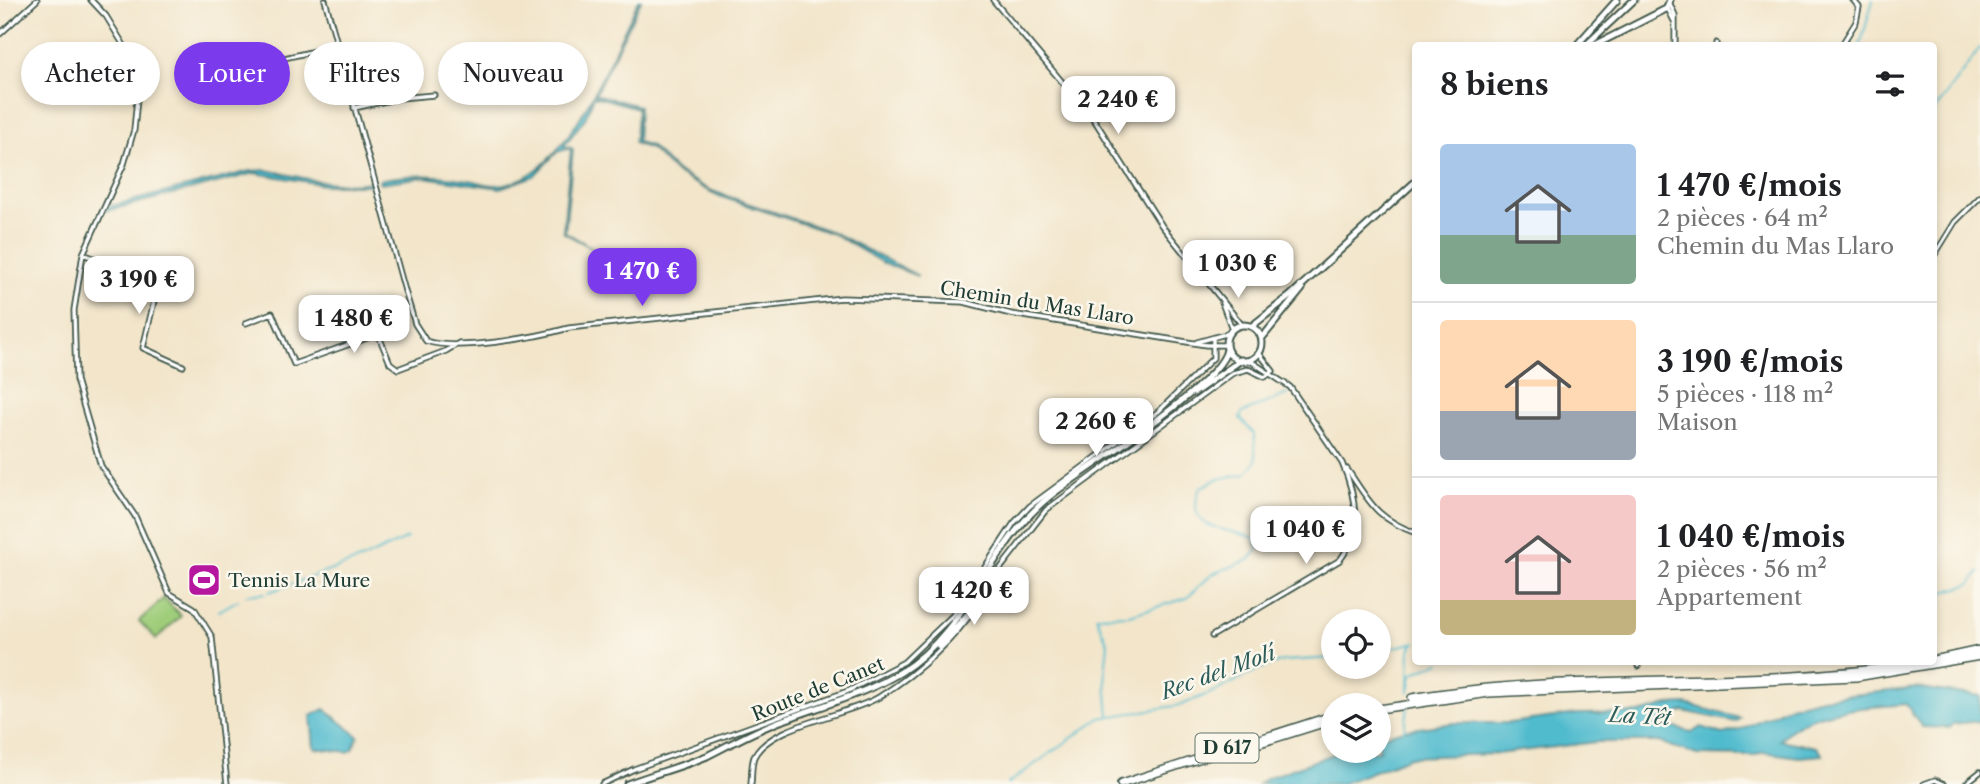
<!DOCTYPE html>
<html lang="fr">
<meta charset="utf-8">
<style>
body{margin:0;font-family:"Libre Caslon Text",serif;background:#f6f6f6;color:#202124;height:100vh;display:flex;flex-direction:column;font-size:26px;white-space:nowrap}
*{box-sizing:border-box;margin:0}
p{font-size:23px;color:#757577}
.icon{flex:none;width:38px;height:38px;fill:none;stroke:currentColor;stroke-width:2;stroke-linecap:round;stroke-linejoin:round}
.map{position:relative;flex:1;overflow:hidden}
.side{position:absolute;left:1412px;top:42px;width:525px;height:623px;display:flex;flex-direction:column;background:#fff;border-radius:7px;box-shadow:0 4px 10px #0003}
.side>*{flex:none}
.banner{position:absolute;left:21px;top:42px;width:665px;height:63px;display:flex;gap:14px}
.tools{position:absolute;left:1321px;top:609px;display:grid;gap:14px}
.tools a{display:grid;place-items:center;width:70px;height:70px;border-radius:50%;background:#fff;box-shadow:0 4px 10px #0003;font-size:35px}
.price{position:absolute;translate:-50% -60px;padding:0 16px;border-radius:14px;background:#fff;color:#222;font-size:23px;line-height:46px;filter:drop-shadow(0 2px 4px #0008)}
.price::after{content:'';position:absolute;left:50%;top:42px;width:21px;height:16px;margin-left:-10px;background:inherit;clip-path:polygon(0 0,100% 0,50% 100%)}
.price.on{background:#7c3aed;color:#fff}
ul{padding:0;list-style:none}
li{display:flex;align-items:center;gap:21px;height:175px;padding:0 28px}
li+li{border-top:2px solid #e0e0e0}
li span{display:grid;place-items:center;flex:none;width:196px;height:140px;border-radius:7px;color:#555}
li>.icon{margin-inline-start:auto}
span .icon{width:84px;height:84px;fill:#fffc;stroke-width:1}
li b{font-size:30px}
h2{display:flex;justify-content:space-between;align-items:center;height:84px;padding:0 28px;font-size:30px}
.chip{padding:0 24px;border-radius:32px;background:#fff;box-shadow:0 4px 10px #0003;font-size:24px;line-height:63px}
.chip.on{background:#7c3aed;color:#fff}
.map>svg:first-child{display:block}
.green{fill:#9fcd7a;stroke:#5f8557;stroke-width:2}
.water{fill:#51bbce;stroke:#387c81;stroke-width:2}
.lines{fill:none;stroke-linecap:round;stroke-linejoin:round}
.stream{stroke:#51bbce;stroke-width:2}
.minor-casing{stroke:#3f564a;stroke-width:7}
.secondary-casing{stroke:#3f564a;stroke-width:9}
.trunk-casing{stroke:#3f564a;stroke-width:10}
.minor{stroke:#fff;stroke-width:3.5}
.secondary{stroke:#fff;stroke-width:5}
.trunk{stroke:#fff;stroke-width:7}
.labels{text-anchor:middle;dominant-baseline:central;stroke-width:5;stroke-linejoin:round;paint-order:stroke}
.shield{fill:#fbf7ec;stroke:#61756b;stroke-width:2}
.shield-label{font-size:18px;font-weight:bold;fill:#1f3d34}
.street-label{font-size:19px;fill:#1f3d34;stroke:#fbf7ec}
.poi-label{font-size:19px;fill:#1f3d34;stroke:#fbf7ec;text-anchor:start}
.water-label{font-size:21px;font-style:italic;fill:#2c5c5a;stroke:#fbf7ec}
</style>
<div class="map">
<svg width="1980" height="784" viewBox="0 0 1980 784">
<rect width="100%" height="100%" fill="#fbf7ec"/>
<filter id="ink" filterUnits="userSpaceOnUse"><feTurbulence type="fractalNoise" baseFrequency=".0143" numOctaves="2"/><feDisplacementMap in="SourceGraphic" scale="14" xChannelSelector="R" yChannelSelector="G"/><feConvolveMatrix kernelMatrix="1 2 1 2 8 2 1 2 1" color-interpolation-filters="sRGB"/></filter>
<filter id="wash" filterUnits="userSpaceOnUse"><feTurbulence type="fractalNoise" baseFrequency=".00686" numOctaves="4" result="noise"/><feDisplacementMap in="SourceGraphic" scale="28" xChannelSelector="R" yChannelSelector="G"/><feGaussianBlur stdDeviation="1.57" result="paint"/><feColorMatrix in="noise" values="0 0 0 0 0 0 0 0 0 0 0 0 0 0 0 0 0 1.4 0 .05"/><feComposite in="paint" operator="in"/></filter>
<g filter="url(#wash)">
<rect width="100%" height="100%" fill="#f2e5ca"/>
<!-- green -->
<path class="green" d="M 164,598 L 181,616 L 156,639 L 139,621 Z"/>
<!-- water -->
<path class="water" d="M 639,0 L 641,0 L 595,94 L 639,106 L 637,142 L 650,146 L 676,171 L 709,190 L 832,232 L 918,276 L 883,263 L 834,234 L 716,195 L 675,172 L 651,149 L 634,143 L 638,108 L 594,96 L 586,117 L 564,146 L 573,149 L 565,232 L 633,271 L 563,232 L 571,148 L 557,152 L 534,176 L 500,188 L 424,177 L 380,183 L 379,180 C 410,173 438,175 469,180 C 477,181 486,185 495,185 C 567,185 610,54 639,0 Z
M 267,170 C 301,177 335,188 371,182 L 371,185 L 326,185 L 255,173 L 106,211 L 107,207 L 250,171 Z
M 1918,688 L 1980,696 L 1980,721 L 1953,724 L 1950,728 L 1922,727 L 1906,704 C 1866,709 1809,706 1780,740 L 1816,747 L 1823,755 L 1799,757 L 1763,752 L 1754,756 L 1697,755 L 1659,742 L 1596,742 L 1496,754 L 1410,757 L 1341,784 L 1259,784 L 1267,778 L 1342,751 L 1379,751 L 1379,737 L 1404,730 L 1454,723 L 1509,723 L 1577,714 L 1640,713 L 1668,705 L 1686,704 L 1740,718 L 1736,722 L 1683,711 L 1664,720 L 1666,726 L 1692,732 L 1702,727 L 1722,734 L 1739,730 L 1790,706 L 1822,698 Z
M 325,709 L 358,736 L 353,749 L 348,752 L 314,748 L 311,716 Z"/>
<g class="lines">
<!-- stream -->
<path class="stream" d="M 1860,46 L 1873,0
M 1934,111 L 1980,48
M 269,592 L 363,559 L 407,538
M 246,595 L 265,593
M 1934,595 L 1971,584 L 1980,571
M 219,611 L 238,600
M 1379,651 L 1416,642
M 1410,687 L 1412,674 L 1440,662
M 1409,692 L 1410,650 L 1413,643
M 1109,716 L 1105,671 L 1108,644 L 1096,616 L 1129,615 L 1187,598 L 1212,574 L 1249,560 L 1258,549 L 1254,538 C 1227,527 1182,532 1200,488 L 1217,479 L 1246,474 L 1256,461 L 1254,434 L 1240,418 L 1242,413 L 1290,393
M 1404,731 L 1408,708
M 1007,784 L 1100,718 L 1181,705 L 1218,690 L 1259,669 L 1283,661 L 1334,658"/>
</g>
</g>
<g filter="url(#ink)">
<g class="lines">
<defs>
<path id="minor" d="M 91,0 L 106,16 L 131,57 L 137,99 L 134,130 L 124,164 L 83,254 L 74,310 L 76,380 L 101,466 L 135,516 L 169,593 L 194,608 L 212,637 L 227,784
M 325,0 L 405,291 L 415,324 L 426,341 C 458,352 536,337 569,328 L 842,298 L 964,302 L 1011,314 L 1206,345 L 1226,345
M 993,0 L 1095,121 L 1162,226 L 1242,325
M 1670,4 L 1675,15 L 1675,46
M 1667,7 L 1674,21
M 0,34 L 37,0
M 1716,46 L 1716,43
M 1841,46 L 1856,22 L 1859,7 L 1853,0
M 227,71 L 337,46
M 354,108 L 400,98 L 434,95
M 83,254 L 119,268 L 156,293 L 143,348 L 183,366
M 1934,256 L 1955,222 L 1980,197
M 1222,303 L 1232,329
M 246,323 L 272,313 L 294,364 L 378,334 L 390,363 L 398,369 L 446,351 L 459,343
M 1197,342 L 1229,333
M 1259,353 L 1273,371
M 1249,360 L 1290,387 L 1342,463
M 1347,469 C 1370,502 1375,518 1416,533
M 974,603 L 982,603 L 996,574 L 1046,510 L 1233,373 L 1248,369 L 1265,377 L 1273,371
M 1212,636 L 1340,560 C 1362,531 1356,495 1342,463
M 1638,662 L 1638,666
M 602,784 L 634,769 L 848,691 L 904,662 L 954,614 L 1014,523 L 1030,506 L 1159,411 L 1213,358 L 1213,338
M 751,784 C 752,776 751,765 754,757 C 770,724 848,716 879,697 C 918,672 952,643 977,605
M 1924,784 L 1935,780 L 1944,784
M 1965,784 L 1980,772"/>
<path id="secondary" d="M 1576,46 L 1617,0
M 1585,46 L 1634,0
M 1593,46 L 1666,9 L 1670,0
M1226 343a18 18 0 1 1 36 0a18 18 0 1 1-36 0Z
M 1252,326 L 1290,296 L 1416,181
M 1262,338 L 1302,289
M 1194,393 L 1241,360
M 939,646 L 968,614 L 988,578
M 627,784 C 653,774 681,767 707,756 C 729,745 750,733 773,724 C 816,707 862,696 901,672 C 971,628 989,542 1054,493 C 1085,469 1223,383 1227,349"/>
<path id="trunk" d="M 1934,660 L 1980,650
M 1412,698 C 1581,669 1755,691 1924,662
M 1379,709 L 1489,693 L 1856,677 L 1980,656
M 1228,753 L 1333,720
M 1121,784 L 1334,715"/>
</defs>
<!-- minor casing -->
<use href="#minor" class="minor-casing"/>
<!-- secondary casing -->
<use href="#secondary" class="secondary-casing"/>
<!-- trunk casing -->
<use href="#trunk" class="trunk-casing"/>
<!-- minor -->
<use href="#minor" class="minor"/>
<!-- secondary -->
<use href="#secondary" class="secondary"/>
<!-- trunk -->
<use href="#trunk" class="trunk"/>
</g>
</g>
<!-- icons -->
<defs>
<symbol id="stadium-square" viewBox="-11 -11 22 22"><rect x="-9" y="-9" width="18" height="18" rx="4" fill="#b5179e" stroke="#fbf7ec"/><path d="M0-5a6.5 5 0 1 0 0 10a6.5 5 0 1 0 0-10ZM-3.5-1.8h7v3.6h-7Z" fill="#fff"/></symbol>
</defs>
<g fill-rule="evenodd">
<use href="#stadium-square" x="185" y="561" width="38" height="38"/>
</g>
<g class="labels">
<!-- shield labels -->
<rect class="shield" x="1195.5" y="733.5" width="63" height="29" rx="5"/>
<g class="shield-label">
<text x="1227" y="748">D 617</text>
</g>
<!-- street labels -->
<g class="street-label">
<text transform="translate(1037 303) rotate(9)">Chemin du Mas Llaro</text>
<text transform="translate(818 689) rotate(-22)">Route de Canet</text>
</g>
<!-- poi labels -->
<g class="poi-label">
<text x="228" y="580">Tennis La Mure</text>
</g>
<!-- water labels -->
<g class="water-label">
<text transform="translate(1218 672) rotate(-20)">Rec del Molí</text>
<text transform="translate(1640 716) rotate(3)">La Têt</text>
</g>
</g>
</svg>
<div class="tools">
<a><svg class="icon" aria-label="locate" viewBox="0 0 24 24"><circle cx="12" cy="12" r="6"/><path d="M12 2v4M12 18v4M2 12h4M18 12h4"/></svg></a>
<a><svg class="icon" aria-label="layers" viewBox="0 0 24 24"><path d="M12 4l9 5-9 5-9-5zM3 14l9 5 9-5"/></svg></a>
</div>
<b class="price" style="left:1118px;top:136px">2 240 €</b>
<b class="price" style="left:1238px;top:300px">1 030 €</b>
<b class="price on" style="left:642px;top:308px">1 470 €</b>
<b class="price" style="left:139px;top:316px">3 190 €</b>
<b class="price" style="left:354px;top:355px">1 480 €</b>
<b class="price" style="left:1096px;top:458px">2 260 €</b>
<b class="price" style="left:1306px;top:566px">1 040 €</b>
<b class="price" style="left:974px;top:627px">1 420 €</b>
<div class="banner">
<a class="chip">Acheter</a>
<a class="chip on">Louer</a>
<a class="chip">Filtres</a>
<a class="chip">Nouveau</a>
</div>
<section class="side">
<h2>8 biens<svg class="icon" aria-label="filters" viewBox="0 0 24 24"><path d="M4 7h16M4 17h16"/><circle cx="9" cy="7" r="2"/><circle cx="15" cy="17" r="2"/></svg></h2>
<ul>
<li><span style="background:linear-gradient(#a9c7e8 65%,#7fa58c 0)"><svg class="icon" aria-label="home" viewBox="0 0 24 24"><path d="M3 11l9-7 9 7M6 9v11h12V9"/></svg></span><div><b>1 470 €/mois</b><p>2 pièces · 64 m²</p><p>Chemin du Mas Llaro</p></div></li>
<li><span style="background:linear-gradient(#ffd9b3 65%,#9aa5b1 0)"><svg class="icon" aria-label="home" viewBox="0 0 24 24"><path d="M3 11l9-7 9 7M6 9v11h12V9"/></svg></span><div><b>3 190 €/mois</b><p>5 pièces · 118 m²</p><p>Maison</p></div></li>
<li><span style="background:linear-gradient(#f6c9c9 75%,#c2b280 0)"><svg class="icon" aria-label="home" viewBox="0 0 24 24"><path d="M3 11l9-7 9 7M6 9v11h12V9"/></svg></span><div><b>1 040 €/mois</b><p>2 pièces · 56 m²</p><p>Appartement</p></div></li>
</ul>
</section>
</div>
